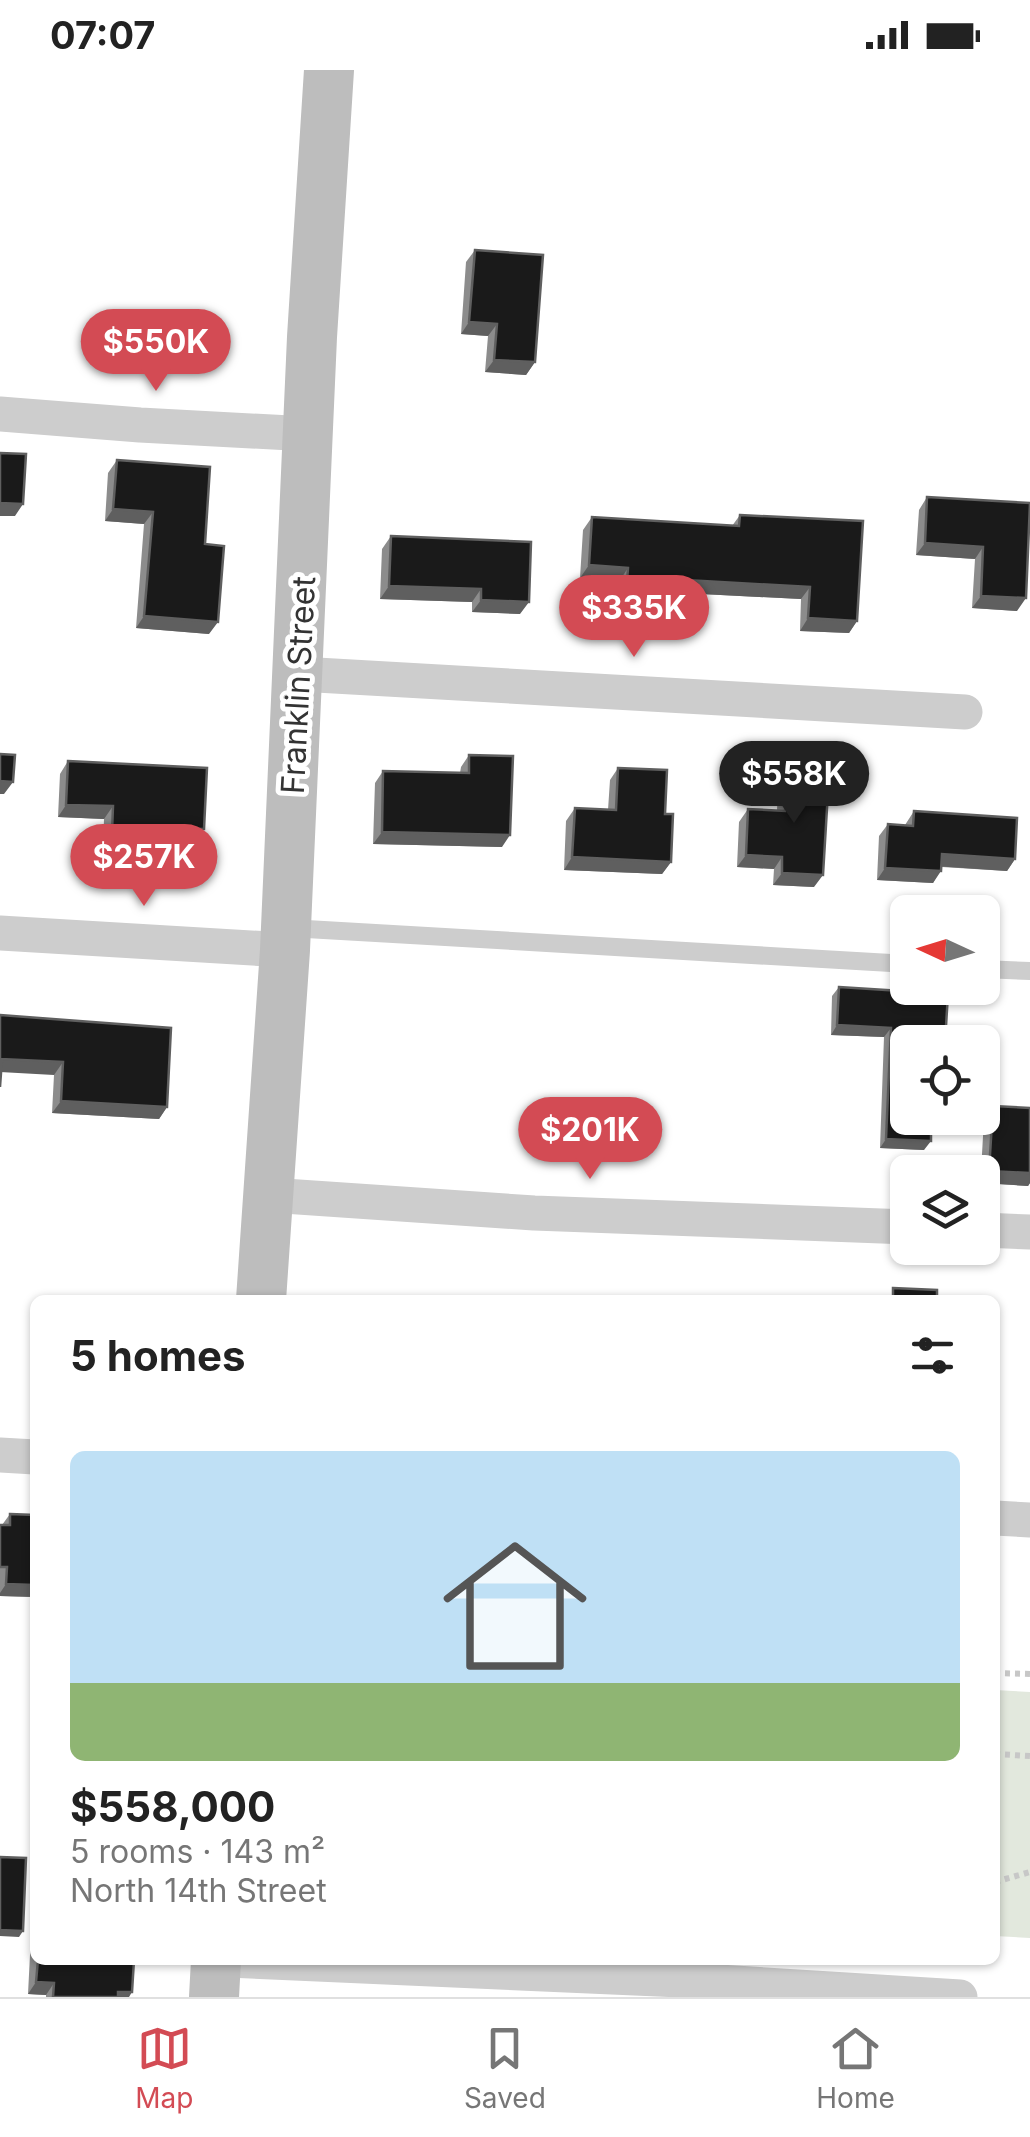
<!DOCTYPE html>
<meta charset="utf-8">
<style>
body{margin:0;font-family:Inter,sans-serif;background:#f6f6f6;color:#222;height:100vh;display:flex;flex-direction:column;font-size:38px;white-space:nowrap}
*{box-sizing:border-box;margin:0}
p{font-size:32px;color:#767676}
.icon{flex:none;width:55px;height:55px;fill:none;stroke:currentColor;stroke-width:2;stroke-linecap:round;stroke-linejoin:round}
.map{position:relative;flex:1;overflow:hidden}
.details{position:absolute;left:30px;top:1225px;width:970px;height:670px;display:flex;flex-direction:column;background:#fff;border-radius:15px;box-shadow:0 2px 8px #0004}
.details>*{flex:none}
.needle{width:65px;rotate:274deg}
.fabs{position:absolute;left:890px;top:825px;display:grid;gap:20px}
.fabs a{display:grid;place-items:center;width:110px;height:110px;border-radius:15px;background:#fff;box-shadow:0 2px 8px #0004;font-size:50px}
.price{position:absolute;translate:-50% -85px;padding:0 22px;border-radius:35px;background:#d34b54;color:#fff;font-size:32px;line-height:65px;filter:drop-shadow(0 2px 5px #0008)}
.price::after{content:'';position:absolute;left:50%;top:60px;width:30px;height:22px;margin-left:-15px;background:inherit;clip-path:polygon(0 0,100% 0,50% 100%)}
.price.on{background:#222;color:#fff}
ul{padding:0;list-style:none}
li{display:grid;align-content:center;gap:20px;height:530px;padding:0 40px}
li span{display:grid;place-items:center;height:310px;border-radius:15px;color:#555}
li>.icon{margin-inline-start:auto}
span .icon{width:180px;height:180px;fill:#fffc;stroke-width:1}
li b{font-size:42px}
h2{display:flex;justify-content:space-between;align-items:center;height:120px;padding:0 40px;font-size:42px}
.status{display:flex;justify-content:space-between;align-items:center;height:70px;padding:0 50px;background:#fff;direction:ltr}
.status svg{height:28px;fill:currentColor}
.tabs{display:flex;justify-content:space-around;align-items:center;height:140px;border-top:2px solid #e0e0e0;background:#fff;font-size:28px;color:#767676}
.tabs a{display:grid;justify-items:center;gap:5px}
.tabs .on{color:#d34b54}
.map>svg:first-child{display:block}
.green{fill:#e2e8dd}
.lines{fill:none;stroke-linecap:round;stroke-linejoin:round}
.path{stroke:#c7c7c7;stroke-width:6;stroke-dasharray:5 5;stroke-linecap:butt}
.lane{stroke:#cdcdcd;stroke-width:18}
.street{stroke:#cdcdcd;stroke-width:35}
.secondary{stroke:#bdbdbd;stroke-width:50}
.wall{fill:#8c8c8c}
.shaded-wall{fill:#5f5f5f}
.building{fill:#1a1a1a;stroke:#5f5f5f;stroke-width:2.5}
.labels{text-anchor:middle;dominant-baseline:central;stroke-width:10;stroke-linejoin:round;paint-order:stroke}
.street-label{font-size:32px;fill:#333;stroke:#fff}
</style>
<div class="status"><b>07:07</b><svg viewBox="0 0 49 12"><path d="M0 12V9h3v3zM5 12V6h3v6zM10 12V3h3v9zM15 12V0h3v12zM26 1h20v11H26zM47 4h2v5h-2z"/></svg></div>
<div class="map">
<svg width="1030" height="1927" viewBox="0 0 1030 1927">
<rect width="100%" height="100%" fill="#fff"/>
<!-- green -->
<path class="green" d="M 995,1620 L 1030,1622 L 1030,1868 L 995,1866 Z"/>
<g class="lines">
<!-- path -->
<path class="path" d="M 995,1603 L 1030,1604
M 995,1684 L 1030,1686
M 995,1812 L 1030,1802"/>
<!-- lane -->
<path class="lane" d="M 289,858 L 908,894
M 982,899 L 1030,901"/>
<!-- street -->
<path class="street" d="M 0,344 L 140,355 L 309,364
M 299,604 L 965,642
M 0,863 L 285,880
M 269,1125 L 534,1143 L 908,1157
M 982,1160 L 1030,1162
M 0,1385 L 35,1387
M 995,1448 L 1030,1450
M 228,1890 L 703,1911 L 960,1927"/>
<!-- secondary -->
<path class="secondary" d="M 261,1230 L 285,880 L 312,267 L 329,0
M 214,1927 L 216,1890"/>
</g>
<!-- wall -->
<path class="wall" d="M 475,180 L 535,292 L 526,305 L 485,302 L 488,266 L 461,264 L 466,192 Z
M 117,390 L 205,474 L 209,564 L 136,558 L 144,454 L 105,451 L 108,403 Z
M 927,427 L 1030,433 L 1017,541 L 972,538 L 975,489 L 916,485 L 919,440 Z
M 740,445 L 857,551 L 849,563 L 800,561 L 801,529 L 682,523 L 678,528 L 619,524 L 620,510 L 580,508 L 583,460 L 592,447 L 732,456 Z
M 391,466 L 520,544 L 472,542 L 472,532 L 380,529 L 382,479 Z
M 469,685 L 502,777 L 373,774 L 375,713 L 383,701 L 460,703 L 461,697 Z
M 68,691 L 196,771 L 150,769 L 144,777 L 103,775 L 104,749 L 58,747 L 60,704 Z
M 618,698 L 665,744 L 671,792 L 662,804 L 564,800 L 566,751 L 575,738 L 608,740 L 610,710 Z
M 787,702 L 814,817 L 773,815 L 774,799 L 737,797 L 739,752 L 748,739 L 777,741 L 778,715 Z
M 914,741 L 1015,789 L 1007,801 L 942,797 L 933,813 L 877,810 L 879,766 L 888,754 L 905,755 Z
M 839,917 L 948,924 L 924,1080 L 880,1078 L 884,967 L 831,965 L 832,926 Z
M 0,945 L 167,1037 L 159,1049 L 52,1043 L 54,1005 Z
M 993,1036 L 1030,1038 L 1030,1113 L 1028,1116 L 982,1113 L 981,1102 L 984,1048 Z
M 10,1444 L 35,1445 L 35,1527 L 0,1526 L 0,1455 L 2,1455 Z
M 35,1643 L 35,1731 L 30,1731 Z
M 35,1859 L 35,1890 L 134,1890 L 129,1927 L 46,1927 L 46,1925 L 28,1924 L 31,1865 Z"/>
<!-- shaded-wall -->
<path class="shaded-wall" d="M 469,252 L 497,254 L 488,266 L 461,264 Z
M 494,290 L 535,292 L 526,305 L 485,302 Z
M 0,433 L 23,434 L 15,446 L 0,446 Z
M 113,439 L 153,442 L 144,454 L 105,451 Z
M 925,473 L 983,477 L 975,489 L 916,485 Z
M 589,495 L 628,498 L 620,510 L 580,508 Z
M 687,510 L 810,517 L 801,529 L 682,523 L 678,528 L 619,524 L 627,512 Z
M 389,516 L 481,519 L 472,532 L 380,529 Z
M 981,526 L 1026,528 L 1017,541 L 972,538 Z
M 481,530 L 529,532 L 520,544 L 472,542 Z
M 144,546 L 218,552 L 209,564 L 136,558 Z
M 808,548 L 857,551 L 849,563 L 800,561 Z
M 0,711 L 13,712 L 4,724 L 0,724 Z
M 66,735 L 113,736 L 104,749 L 58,747 Z
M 154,757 L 204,759 L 196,771 L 150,769 L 144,777 L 103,775 L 112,763 Z
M 382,762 L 510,765 L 502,777 L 373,774 Z
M 942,784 L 1015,789 L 1007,801 L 934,796 Z
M 746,785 L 782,787 L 774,799 L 737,797 Z
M 572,787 L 671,792 L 662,804 L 564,800 Z
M 885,798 L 941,801 L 933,813 L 877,810 Z
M 782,803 L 823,805 L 814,817 L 773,815 Z
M 837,955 L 891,958 L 884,967 L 831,965 Z
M 2,989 L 63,992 L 54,1005 L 0,1002 Z
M 61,1031 L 167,1037 L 159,1049 L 52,1043 Z
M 886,1069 L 931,1071 L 924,1080 L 880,1078 Z
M 989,1101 L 1030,1103 L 1030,1113 L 1028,1116 L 982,1113 Z
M 6,1514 L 35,1515 L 35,1527 L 0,1526 L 0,1523 Z
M 0,1860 L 23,1861 L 19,1867 L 0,1866 Z
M 36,1912 L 54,1913 L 46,1925 L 28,1924 Z
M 118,1922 L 132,1922 L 129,1927 L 114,1927 Z"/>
<!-- building -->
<path class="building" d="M 475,180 L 543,185 L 535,292 L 494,290 L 497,254 L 469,252 Z
M 0,383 L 26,384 L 23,434 L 0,433 Z
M 117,390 L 210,397 L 205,474 L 224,476 L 218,552 L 144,546 L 153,442 L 113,439 Z
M 927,427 L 1030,433 L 1026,528 L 981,526 L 983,477 L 925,473 Z
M 740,445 L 863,451 L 857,551 L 808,548 L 810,517 L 687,510 L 687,516 L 627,512 L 628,498 L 589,495 L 592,447 L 739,456 Z
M 391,466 L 531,472 L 529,532 L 481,530 L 481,519 L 389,516 Z
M 0,684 L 15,685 L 13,712 L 0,711 Z
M 469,685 L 513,686 L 510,765 L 382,762 L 383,701 L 469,703 Z
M 68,691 L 207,698 L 204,759 L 154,757 L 153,764 L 112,763 L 113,736 L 66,735 Z
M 618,698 L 667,700 L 665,744 L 673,744 L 671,792 L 572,787 L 575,738 L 616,740 Z
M 787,702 L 829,705 L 823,805 L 782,803 L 782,787 L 746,785 L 748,739 L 785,741 Z
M 914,741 L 1017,748 L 1015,789 L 942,784 L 941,801 L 885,798 L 888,754 L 913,756 Z
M 839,917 L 948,924 L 945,972 L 908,972 L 908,1048 L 931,1048 L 931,1071 L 886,1069 L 891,958 L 837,955 Z
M 0,945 L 171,958 L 167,1037 L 61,1031 L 63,992 L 2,989 L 0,1017 Z
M 993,1036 L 1030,1038 L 1030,1103 L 989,1101 Z
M 893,1218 L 937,1220 L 937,1230 L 893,1230 Z
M 10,1444 L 35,1445 L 35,1515 L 6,1514 L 7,1497 L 0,1497 L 0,1455 L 10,1455 Z
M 0,1787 L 26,1788 L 23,1861 L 0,1860 Z
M 38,1890 L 134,1890 L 132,1922 L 118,1922 L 118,1927 L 53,1927 L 54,1913 L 36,1912 Z"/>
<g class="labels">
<!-- street labels -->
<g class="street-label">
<text transform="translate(298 615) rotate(-87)">Franklin Street</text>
</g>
</g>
</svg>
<div class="fabs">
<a><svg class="needle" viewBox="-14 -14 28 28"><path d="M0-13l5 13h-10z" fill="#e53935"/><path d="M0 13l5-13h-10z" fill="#767676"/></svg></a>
<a><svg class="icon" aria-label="locate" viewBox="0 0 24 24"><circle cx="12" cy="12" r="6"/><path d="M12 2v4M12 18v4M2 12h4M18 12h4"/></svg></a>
<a><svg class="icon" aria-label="layers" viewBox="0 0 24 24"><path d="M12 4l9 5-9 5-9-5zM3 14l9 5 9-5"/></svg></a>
</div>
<b class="price" style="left:156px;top:324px">$550K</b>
<b class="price" style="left:634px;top:590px">$335K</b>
<b class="price on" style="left:794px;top:756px">$558K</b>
<b class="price" style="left:144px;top:839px">$257K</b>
<b class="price" style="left:590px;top:1112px">$201K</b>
<section class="details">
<h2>5 homes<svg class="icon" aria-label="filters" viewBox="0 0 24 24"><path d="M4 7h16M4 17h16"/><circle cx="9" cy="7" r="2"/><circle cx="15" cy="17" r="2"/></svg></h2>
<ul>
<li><span style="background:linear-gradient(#bfe0f5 75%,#8fb573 0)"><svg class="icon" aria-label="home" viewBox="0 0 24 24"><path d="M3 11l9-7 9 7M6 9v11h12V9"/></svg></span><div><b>$558,000</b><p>5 rooms · 143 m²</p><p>North 14th Street</p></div></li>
</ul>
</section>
</div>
<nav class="tabs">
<a class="on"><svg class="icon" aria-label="map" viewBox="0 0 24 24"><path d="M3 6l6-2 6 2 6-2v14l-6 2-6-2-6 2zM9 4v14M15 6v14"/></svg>Map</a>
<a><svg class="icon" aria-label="saved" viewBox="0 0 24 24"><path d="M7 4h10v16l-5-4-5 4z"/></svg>Saved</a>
<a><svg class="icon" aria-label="home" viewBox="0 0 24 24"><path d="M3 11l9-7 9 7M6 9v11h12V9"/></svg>Home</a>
</nav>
